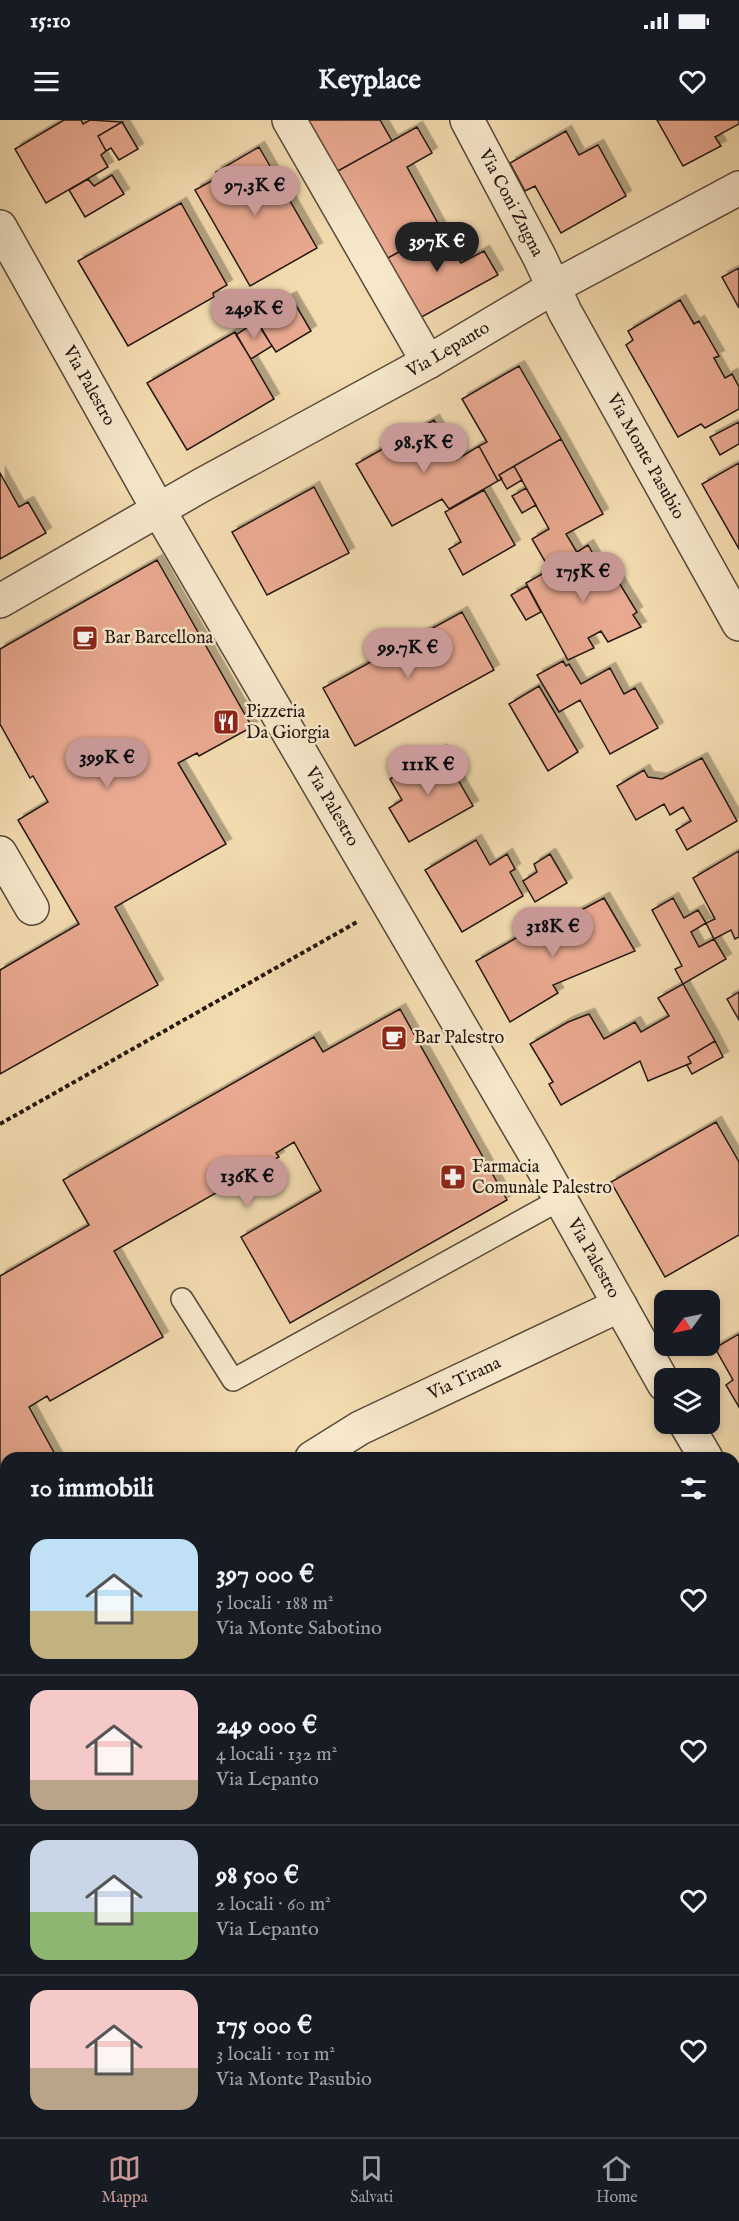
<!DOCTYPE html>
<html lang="it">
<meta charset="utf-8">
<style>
body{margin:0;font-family:"IM FELL English",serif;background:#242831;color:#f1f3f6;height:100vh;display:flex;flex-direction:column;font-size:22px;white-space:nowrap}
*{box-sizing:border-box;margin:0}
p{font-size:20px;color:#9ea1a6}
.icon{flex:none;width:33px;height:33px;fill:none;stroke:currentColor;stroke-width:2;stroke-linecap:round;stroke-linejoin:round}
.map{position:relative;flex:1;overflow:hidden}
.drawer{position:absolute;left:0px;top:1332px;width:740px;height:686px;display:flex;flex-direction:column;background:#171b24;border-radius:18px 18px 0 0;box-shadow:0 3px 9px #0003}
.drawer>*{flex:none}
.needle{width:39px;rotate:237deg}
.buttons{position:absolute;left:654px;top:1170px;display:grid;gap:12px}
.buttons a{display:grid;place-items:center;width:66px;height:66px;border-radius:12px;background:#171b24;box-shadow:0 3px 9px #0003;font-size:30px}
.price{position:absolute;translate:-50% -51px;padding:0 14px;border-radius:21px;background:#c59692;color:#111;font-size:20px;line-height:39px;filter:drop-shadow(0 2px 3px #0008)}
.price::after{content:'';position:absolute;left:50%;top:36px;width:18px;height:14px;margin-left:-9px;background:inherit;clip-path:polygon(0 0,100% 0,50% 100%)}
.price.on{background:#222;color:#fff}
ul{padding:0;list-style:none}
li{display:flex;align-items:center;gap:18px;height:150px;padding:0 30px}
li+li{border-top:2px solid #363941}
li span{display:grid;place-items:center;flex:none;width:168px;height:120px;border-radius:18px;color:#555}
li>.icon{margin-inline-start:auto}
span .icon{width:72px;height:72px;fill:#fffc;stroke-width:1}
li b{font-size:26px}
h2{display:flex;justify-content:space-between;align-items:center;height:72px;padding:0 30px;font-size:26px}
.status{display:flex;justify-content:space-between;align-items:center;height:42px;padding:0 30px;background:#171b24;direction:ltr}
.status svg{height:16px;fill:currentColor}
header{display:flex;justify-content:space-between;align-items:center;height:78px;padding:0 30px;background:#171b24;font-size:27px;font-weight:800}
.tabs{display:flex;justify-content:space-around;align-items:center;height:84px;border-top:2px solid #363941;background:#171b24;font-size:16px;color:#9ea1a6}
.tabs a{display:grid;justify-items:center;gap:3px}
.tabs .on{color:#c59692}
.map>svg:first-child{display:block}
.building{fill:#e9a990;stroke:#241812;stroke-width:1.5;filter:url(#shadow)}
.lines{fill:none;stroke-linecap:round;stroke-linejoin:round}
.service-casing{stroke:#58493a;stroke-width:24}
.minor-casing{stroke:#58493a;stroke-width:36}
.path{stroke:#241812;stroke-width:4;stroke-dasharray:4.5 3;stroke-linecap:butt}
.service{stroke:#f7e8cc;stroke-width:21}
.minor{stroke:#f7e8cc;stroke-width:33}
.labels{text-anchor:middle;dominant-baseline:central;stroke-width:5;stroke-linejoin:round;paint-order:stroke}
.street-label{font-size:18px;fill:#241812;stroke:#f7e8cc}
.poi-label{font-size:18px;fill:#241812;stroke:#f7e8cc;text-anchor:start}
</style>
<div class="status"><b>15:10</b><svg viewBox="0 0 49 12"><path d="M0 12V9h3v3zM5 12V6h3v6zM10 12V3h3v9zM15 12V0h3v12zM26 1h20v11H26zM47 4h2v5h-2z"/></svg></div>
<header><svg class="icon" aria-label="menu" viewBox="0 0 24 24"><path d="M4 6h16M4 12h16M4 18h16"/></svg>Keyplace<svg class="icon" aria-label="heart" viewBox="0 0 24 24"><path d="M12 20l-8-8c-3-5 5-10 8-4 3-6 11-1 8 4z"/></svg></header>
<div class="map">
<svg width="739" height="2017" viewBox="0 0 739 2017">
<defs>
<filter id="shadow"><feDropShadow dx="5.5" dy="-5.5" stdDeviation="0" flood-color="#0004"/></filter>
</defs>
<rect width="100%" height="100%" fill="#f3dbb0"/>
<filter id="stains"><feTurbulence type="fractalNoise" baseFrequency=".00333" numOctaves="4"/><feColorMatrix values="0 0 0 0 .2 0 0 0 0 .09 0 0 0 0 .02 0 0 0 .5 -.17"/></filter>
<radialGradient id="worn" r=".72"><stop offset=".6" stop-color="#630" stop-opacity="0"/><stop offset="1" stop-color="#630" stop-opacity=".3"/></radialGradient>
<!-- building -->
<path class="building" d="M 64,0 L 81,0 L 83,4 L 90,0 L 122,2 L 98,16 L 106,31 L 101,35 L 108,47 L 46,83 L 15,29 Z
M 307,0 L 380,0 L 392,21 L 336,52 Z
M 657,0 L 739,0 L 739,4 L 715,17 L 721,26 L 683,46 Z
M 122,2 L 138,29 L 119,40 L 111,28 L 106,31 L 98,16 Z
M 417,7 L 432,33 L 407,47 L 441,109 L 386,139 L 336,52 Z
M 566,11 L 579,35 L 598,25 L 626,76 L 561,113 L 535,66 L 525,71 L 510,43 Z
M 259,27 L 317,128 L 250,166 L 195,70 L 219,57 L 216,52 Z
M 112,55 L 124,74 L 85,97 L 69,70 L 88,59 L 94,66 Z
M 181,83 L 227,165 L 213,173 L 214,177 L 128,226 L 78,141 Z
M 441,109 L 461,143 L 484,131 L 498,155 L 418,199 L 386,139 Z
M 739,148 L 739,188 L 722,157 Z
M 291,177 L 311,211 L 276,232 L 254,198 Z
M 680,180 L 694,204 L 699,201 L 719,236 L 714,238 L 725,258 L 732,254 L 739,267 L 739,289 L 705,308 L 701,304 L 678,317 L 626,225 L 633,220 L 628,211 Z
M 257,201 L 272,226 L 251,239 L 236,215 Z
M 235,212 L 274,279 L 187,330 L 147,263 Z
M 519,246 L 561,319 L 499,355 L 502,359 L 498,361 L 479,326 L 487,322 L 462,279 Z
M 434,300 L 456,340 L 479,326 L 498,361 L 449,389 L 442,379 L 392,406 L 356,344 Z
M 739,302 L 739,324 L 720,335 L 710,317 Z
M 561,319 L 603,394 L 566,414 L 578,434 L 550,450 L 532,419 L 549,409 L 514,346 Z
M 739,343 L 739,429 L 702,364 Z
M 514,346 L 522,360 L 507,369 L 499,355 Z
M 0,353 L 19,387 L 28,382 L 46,413 L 0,439 Z
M 314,367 L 349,433 L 267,475 L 232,412 Z
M 526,368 L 536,385 L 522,393 L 512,376 Z
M 484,370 L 515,425 L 463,455 L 449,429 L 461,422 L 445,392 Z
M 588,425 L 608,460 L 615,456 L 637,492 L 633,495 L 641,507 L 608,522 L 601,511 L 588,518 L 594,528 L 568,540 L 526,463 L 578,434 L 577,432 Z
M 157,440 L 252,607 L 199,636 L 197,633 L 178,643 L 226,724 L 115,787 L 158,865 L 0,954 L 0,850 L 79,804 L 18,700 L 48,682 L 33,656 L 30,658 L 0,604 L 0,529 Z
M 527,466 L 541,492 L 526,500 L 511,475 Z
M 462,492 L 494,550 L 355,626 L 323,568 Z
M 563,541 L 566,546 L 569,544 L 581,564 L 610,548 L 624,574 L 635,568 L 658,608 L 610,634 L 580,580 L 559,592 L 537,555 Z
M 539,566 L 578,632 L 548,651 L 509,584 Z
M 441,630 L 473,686 L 409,722 L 389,688 L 402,680 L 390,659 Z
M 702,638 L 737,701 L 687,730 L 676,710 L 691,701 L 683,687 L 670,695 L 664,684 L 636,700 L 617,666 L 644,650 L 648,657 L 662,659 Z
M 476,720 L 490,745 L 507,734 L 515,749 L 510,752 L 523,776 L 462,812 L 425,750 Z
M 739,731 L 739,817 L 735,819 L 731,810 L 714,819 L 706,803 L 715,799 L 693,758 Z
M 550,734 L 567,763 L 535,782 L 523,761 L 537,752 L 534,744 Z
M 604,778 L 635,831 L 553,865 L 558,873 L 510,902 L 476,841 L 539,805 L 542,811 Z
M 673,778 L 684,798 L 698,790 L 706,803 L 691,812 L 699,827 L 714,819 L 726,839 L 683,864 L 675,849 L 682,846 L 652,790 Z
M 683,864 L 715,921 L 688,937 L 691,943 L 648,961 L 640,941 L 561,985 L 549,964 L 553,962 L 530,924 L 568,902 L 589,894 L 604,919 L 635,902 L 641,912 L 669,896 L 658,878 Z
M 739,872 L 739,900 L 727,879 Z
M 400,889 L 507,1080 L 290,1203 L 241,1117 L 321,1071 L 294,1022 L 276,1033 L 279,1037 L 114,1131 L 163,1217 L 50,1281 L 47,1276 L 29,1287 L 57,1338 L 6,1338 L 6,1412 L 0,1416 L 0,1156 L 89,1105 L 63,1060 L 314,917 L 323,932 Z
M 715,921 L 723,937 L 692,954 L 687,945 L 691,943 L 688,937 Z
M 716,1002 L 739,1042 L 739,1115 L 665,1157 L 611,1062 Z
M 739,1214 L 739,1287 L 726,1265 L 733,1260 L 715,1228 Z
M 734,1775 L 739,1787 L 739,1814 L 734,1817 Z
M 6,1870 L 6,1936 L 0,1927 L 0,1873 Z
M 739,1929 L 739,1993 L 734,1996 L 734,1931 Z
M 216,2012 L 340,2012 L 329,2017 L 220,2017 Z
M 552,2012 L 598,2012 L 602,2017 L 543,2017 Z"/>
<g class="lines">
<defs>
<path id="service" d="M 182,1179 L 233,1260 L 561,1079"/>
<g id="minor">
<path d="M 289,0 L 428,242"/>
<path id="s1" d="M 467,0 L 540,138 L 565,192 L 739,504"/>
<path id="s2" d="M 0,107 L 158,389 L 535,1034 L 664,1264"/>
<path id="s3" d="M 0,481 L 200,366 L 428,242 L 554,167 L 739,68"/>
<path d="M 0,733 L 32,788"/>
<path d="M 686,1304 L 706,1338"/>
<path id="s4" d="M 312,1338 L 360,1308 L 620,1185"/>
<path d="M 734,1388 L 739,1398"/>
<path d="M 0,1506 L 6,1504"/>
<path d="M 734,1645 L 739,1643"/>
<path d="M 3,2017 L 14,2012"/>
</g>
</defs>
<!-- service casing -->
<use href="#service" class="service-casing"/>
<!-- minor casing -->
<use href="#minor" class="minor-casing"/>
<!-- path -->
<path class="path" d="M 0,1004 L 357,802"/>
<!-- service -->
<use href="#service" class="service"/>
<!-- minor -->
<use href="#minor" class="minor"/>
</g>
<!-- icons -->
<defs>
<symbol id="cafe-square" viewBox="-11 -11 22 22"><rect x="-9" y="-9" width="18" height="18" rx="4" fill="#8f2418" stroke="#f7e8cc"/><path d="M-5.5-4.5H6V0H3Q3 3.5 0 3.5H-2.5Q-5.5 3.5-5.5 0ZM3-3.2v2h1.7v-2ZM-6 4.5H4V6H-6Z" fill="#fff"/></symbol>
<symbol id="restaurant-square" viewBox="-11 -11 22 22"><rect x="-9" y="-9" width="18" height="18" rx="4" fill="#8f2418" stroke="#f7e8cc"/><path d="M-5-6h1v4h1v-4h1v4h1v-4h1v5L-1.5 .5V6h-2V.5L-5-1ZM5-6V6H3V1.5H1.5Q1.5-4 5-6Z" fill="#fff"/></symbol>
<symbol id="pharmacy-square" viewBox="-11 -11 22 22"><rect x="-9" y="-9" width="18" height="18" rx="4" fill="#8f2418" stroke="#f7e8cc"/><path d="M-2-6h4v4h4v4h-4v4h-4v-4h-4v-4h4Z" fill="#fff"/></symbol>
</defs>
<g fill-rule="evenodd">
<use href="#cafe-square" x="70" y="503" width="30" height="30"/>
<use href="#restaurant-square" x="211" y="587" width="30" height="30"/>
<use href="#cafe-square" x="379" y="903" width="30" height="30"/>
<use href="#pharmacy-square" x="438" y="1042" width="30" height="30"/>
</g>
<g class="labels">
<!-- street labels -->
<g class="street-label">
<text stroke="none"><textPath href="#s1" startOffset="94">Via Coni Zugna</textPath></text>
<text stroke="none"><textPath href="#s3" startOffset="514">Via Lepanto</textPath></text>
<text stroke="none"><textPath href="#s2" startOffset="182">Via Palestro</textPath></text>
<text stroke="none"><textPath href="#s1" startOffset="381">Via Monte Pasubio</textPath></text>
<text stroke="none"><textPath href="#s2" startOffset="668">Via Palestro</textPath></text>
<text stroke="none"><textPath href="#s2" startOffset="1190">Via Palestro</textPath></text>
<text stroke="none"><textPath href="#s4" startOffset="172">Via Tirana</textPath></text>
</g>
<!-- poi labels -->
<g class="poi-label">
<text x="104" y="518">Bar Barcellona</text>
<text x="246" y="592">Pizzeria<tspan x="246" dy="21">Da Giorgia</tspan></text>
<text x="414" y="918">Bar Palestro</text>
<text x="472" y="1047">Farmacia<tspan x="472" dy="21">Comunale Palestro</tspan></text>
</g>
</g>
<rect width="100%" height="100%" filter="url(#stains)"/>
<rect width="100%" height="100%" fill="url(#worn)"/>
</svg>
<div class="buttons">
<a><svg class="needle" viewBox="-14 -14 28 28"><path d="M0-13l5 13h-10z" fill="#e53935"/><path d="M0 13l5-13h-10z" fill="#9ea1a6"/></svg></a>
<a><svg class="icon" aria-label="layers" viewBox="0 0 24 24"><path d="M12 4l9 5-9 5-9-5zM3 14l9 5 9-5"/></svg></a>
</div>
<b class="price" style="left:255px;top:97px">97.3K €</b>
<b class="price on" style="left:437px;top:153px">397K €</b>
<b class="price" style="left:254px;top:220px">249K €</b>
<b class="price" style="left:424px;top:354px">98.5K €</b>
<b class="price" style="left:583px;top:483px">175K €</b>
<b class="price" style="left:408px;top:559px">99.7K €</b>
<b class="price" style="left:107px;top:669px">399K €</b>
<b class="price" style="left:428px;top:676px">111K €</b>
<b class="price" style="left:553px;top:838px">318K €</b>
<b class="price" style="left:247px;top:1088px">136K €</b>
<section class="drawer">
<h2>10 immobili<svg class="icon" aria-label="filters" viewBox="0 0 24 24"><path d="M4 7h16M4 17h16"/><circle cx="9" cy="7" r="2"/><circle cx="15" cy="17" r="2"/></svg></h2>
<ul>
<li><span style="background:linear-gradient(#bfe0f5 60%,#c2b280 0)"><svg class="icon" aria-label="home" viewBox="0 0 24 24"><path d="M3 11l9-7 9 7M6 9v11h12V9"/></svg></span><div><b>397 000 €</b><p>5 locali · 188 m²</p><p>Via Monte Sabotino</p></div><svg class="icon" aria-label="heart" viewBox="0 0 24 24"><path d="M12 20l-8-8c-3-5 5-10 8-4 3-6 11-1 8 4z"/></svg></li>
<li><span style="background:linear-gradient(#f6c9c9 75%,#b9a48a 0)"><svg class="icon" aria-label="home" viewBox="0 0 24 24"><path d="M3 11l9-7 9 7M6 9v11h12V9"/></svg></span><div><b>249 000 €</b><p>4 locali · 132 m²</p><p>Via Lepanto</p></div><svg class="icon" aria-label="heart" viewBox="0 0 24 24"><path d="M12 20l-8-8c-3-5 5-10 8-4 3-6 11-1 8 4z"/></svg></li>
<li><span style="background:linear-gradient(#c9d6e8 60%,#8fb573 0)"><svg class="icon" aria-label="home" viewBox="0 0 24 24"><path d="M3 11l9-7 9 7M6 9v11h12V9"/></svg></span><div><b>98 500 €</b><p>2 locali · 60 m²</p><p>Via Lepanto</p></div><svg class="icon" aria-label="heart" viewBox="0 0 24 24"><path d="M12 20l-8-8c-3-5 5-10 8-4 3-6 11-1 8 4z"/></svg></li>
<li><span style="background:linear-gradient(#f6c9c9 65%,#b9a48a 0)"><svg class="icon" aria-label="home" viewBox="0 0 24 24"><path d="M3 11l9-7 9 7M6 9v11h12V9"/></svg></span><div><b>175 000 €</b><p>3 locali · 101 m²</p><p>Via Monte Pasubio</p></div><svg class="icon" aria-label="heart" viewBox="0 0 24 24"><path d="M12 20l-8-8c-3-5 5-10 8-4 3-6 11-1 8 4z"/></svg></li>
</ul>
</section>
</div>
<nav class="tabs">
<a class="on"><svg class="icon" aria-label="map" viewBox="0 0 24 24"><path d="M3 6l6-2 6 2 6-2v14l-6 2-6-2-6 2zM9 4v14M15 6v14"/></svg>Mappa</a>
<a><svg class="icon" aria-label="saved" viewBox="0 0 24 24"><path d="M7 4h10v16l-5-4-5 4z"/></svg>Salvati</a>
<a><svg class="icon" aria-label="home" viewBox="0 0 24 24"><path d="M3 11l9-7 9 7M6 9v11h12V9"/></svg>Home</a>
</nav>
